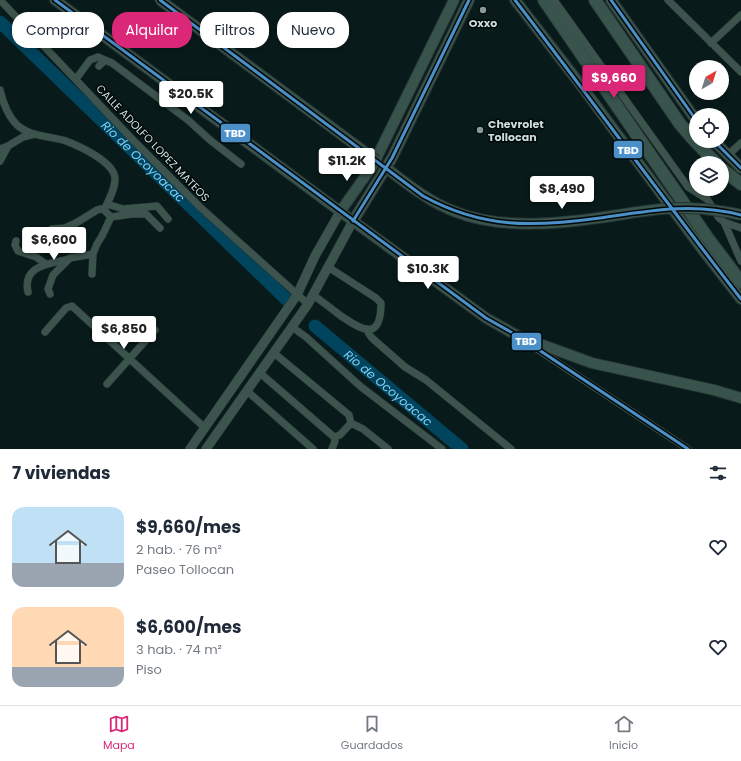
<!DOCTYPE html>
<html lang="es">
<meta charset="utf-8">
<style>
body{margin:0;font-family:Poppins,sans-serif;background:#f2f2f3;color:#1f2937;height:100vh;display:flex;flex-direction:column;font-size:15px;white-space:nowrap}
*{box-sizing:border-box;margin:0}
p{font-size:13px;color:#747a83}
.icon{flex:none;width:22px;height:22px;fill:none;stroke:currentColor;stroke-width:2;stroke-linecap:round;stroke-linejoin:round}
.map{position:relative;height:449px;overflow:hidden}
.panel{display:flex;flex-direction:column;background:#fff;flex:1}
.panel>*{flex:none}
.top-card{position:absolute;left:12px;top:12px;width:400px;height:36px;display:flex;gap:8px}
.needle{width:26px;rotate:39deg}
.tools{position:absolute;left:689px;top:60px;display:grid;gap:8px}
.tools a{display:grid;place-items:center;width:40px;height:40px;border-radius:50%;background:#fff;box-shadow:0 2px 6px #0003;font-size:20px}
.price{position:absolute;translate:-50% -34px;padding:0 9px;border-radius:4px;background:#fff;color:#222;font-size:13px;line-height:26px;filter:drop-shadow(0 1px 2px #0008)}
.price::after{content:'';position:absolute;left:50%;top:24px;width:12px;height:9px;margin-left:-6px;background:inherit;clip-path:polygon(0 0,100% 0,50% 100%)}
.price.on{background:#db2777;color:#fff}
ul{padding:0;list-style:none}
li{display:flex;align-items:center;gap:12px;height:100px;padding:0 12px}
li span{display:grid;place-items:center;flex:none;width:112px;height:80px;border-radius:12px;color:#555}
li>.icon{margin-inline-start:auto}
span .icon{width:48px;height:48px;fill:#fffc;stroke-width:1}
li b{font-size:17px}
h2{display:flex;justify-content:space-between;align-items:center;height:48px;padding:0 12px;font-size:17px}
.tag{padding:0 14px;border-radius:16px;background:#fff;box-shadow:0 2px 6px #0003;font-size:14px;line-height:36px}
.tag.on{background:#db2777;color:#fff}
.tab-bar{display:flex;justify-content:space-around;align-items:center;height:56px;border-top:1px solid #e0e1e3;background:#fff;font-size:11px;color:#747a83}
.tab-bar a{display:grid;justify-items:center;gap:2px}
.tab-bar .on{color:#db2777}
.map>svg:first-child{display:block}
.built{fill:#082825}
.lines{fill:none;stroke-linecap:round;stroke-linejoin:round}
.river{stroke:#01445d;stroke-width:13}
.minor-casing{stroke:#263433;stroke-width:8}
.tertiary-casing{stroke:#263433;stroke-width:10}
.secondary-casing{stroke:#263433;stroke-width:12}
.trunk-casing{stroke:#263433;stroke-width:14}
.minor{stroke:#3c544d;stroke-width:7}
.tertiary{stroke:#3c544d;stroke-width:9}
.secondary{stroke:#38534c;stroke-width:10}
.trunk{stroke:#38544c;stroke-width:12}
.secondary-bridge-casing{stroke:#263433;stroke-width:12;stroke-linecap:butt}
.secondary-bridge{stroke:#38534c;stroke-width:10}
.bus-1-casing{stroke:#010908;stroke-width:6}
.bus-1{stroke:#4b90c8;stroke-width:3}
.poi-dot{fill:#889998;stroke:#010908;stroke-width:1.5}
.labels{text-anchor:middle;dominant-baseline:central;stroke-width:3;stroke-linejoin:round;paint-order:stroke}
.poi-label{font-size:11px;font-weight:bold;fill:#ccdedc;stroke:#010908}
.street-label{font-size:11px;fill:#ccdedc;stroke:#010908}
.water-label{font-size:12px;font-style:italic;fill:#80cef6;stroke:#010908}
.line-badge{stroke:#010908;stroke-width:1.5}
.badge-label{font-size:11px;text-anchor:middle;font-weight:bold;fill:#fff}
</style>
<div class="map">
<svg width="741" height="449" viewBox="0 0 741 449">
<rect width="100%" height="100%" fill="#091a1a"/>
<!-- built -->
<path class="built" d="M 141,316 L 153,327 L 146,335 L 133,324 Z"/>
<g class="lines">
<!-- river -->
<g class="river">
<path id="s1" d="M 0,22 L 287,300"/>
<path id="s2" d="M 315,326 L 462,449"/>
</g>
<defs>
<path id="minor" d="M 0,0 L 133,140 L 201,208 L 308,304
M 554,0 L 688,187 L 707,199 L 719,218 L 724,222 L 741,228
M 668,0 L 741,72
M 711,43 L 741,15
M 99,66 L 105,60 L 112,63 L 188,120 L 210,140 L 241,164
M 76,79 L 90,60 L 98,57 L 105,60
M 0,90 C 3,103 7,115 17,125 C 31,137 50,136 66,141 C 79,146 115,162 115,179 C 115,189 109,200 104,210 L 111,217 L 132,214 L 146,214 L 160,228
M 0,149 L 8,146 L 23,137 L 35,134
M 728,155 L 741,143
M 0,161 L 8,146
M 107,204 L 123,209 L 157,206 L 168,219
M 724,222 L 741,261
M 52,229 L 65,228 L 76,223 L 97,210 L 101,209 L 104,210
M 16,241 L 15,245 L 18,251 L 36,257 L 46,264
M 92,274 L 93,254 L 97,244 L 102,236 L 111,217
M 28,292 C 22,265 50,264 68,259
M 50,294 L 48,289 L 53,275 L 70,258 L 93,254
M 313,295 C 323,302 332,309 341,316 C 363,331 381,341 381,303 L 376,298 L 328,267
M 292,327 L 306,337 L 360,386 L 442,449
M 367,329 L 369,334 L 372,338 L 405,367 L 426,380 L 511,449
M 45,332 L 66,308 L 72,306 L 205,428
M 528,343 L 688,449
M 260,373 L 334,437 L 340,435 L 351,423 L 349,415 L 274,353
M 107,384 L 155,330
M 247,391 L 313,449
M 351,423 L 363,429 L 388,449
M 332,449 L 335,441 L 334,437"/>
<path id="tertiary" d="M 190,449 L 297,295 L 315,256 L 340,212
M 206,449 L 308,304 L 353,221"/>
<path id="secondary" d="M 55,0 L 353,221 L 486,318 L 518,336 L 592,363 L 714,390 L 741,398
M 515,0 L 580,84 L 702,249 L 741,299
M 611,0 L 696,120
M 714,141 L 741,168
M 340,212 L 373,165 L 454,0
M 353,221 L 392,158 L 469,0"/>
<path id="trunk" d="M 544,0 L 707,237 L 741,282
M 595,0 L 680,124 L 692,138 L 716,163
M 722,169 L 741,184"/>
</defs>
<!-- minor casing -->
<use href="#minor" class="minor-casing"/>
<!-- tertiary casing -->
<use href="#tertiary" class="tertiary-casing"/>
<!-- secondary casing -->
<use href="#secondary" class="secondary-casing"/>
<!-- trunk casing -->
<use href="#trunk" class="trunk-casing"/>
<!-- minor -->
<use href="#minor" class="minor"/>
<!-- tertiary -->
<use href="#tertiary" class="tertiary"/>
<!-- secondary -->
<use href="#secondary" class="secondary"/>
<!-- trunk -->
<use href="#trunk" class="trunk"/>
<defs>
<path id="secondary-bridge" d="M 160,0 L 377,161
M 385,167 C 407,184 429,202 456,212 C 504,231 568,223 618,215 C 654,209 684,205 720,211 C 727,212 734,213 741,215"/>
</defs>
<!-- secondary-bridge casing -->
<use href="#secondary-bridge" class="secondary-bridge-casing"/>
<!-- secondary-bridge -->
<use href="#secondary-bridge" class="secondary-bridge"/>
<defs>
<path id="bus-1" d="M 55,0 L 486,318 L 518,336 L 688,449
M 160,0 L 423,196 C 483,229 534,227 600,218 C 647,211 694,202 741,215
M 515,0 C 591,99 664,200 741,299
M 611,0 L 696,120
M 714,141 L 741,168
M 353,221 L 392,158 L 469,0"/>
</defs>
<!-- bus-1 casing -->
<use href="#bus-1" class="bus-1-casing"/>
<!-- bus-1 -->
<use href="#bus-1" class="bus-1"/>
</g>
<!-- markers -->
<g class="poi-dot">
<circle cx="483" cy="10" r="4"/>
<circle cx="480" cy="130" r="4"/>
</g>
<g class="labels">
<!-- poi labels -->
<g class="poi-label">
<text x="483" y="23">Oxxo</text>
<text x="488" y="124" text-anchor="start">Chevrolet<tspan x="488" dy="13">Tollocan</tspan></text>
</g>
<!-- street labels -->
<g class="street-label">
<text transform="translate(153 143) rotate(46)">CALLE ADOLFO LOPEZ MATEOS</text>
</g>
<!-- water labels -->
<g class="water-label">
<text stroke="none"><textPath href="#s1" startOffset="200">Rio de Ocoyoacac</textPath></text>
<text stroke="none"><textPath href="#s2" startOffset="96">Rio de Ocoyoacac</textPath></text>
</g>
</g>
<g class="line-badge">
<rect x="220" y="123" width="31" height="20" rx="4" fill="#4b90c8"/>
<rect x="613" y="140" width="30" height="19" rx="4" fill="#4b90c8"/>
<rect x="511" y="332" width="31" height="19" rx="4" fill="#4b90c8"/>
</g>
<g class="badge-label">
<text x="235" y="137">TBD</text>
<text x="628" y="154">TBD</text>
<text x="526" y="345">TBD</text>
</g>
</svg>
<div class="tools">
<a><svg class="needle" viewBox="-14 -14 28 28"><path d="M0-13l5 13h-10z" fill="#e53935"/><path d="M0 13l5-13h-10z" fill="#747a83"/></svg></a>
<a><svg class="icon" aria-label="locate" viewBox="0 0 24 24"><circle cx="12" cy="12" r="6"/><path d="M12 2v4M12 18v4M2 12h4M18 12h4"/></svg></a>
<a><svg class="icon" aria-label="layers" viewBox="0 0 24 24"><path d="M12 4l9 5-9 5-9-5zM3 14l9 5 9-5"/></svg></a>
</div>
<b class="price on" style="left:614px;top:99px">$9,660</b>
<b class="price" style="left:191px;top:115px">$20.5K</b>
<b class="price" style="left:347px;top:182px">$11.2K</b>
<b class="price" style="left:562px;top:210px">$8,490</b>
<b class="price" style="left:54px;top:261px">$6,600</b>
<b class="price" style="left:428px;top:290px">$10.3K</b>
<b class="price" style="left:124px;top:350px">$6,850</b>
<div class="top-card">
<a class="tag">Comprar</a>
<a class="tag on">Alquilar</a>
<a class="tag">Filtros</a>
<a class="tag">Nuevo</a>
</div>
</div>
<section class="panel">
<h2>7 viviendas<svg class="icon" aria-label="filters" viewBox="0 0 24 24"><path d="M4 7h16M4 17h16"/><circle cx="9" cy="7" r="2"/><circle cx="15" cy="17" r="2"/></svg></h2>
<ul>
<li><span style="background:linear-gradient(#bfe0f5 70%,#9aa5b1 0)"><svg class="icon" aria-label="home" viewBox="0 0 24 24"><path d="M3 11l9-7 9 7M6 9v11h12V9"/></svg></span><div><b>$9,660/mes</b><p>2 hab. · 76 m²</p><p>Paseo Tollocan</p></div><svg class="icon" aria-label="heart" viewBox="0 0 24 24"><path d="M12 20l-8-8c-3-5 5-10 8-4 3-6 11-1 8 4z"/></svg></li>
<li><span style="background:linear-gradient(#ffd9b3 75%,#9aa5b1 0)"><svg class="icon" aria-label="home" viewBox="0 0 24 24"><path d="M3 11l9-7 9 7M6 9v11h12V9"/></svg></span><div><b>$6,600/mes</b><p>3 hab. · 74 m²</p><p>Piso</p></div><svg class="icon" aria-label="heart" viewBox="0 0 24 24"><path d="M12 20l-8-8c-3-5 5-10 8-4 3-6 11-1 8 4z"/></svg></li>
</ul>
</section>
<nav class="tab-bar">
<a class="on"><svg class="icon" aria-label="map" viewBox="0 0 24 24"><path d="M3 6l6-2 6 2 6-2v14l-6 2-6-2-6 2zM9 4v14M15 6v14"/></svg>Mapa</a>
<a><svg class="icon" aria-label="saved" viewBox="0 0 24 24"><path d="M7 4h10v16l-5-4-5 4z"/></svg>Guardados</a>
<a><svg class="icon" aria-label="home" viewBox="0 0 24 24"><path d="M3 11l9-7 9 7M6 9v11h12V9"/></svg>Inicio</a>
</nav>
